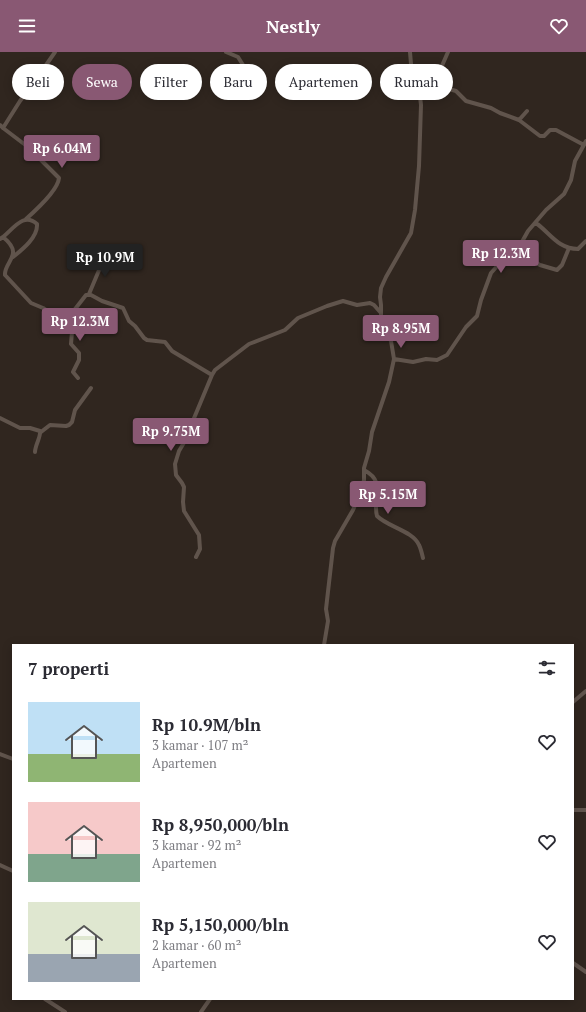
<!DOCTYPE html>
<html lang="id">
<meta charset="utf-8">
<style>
body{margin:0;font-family:"PT Serif",serif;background:#f7f7f7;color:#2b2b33;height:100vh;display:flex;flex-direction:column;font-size:15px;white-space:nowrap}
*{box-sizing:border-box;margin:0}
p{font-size:13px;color:#7c7c81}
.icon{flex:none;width:22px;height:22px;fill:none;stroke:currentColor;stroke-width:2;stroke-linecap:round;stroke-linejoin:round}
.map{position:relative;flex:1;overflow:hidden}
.sheet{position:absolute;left:12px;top:592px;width:562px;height:356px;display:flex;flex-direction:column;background:#fff;border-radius:0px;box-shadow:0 2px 10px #0003}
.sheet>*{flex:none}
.guide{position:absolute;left:12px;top:12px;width:562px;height:36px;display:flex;gap:8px}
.price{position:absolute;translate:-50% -34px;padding:0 9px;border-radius:4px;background:#895873;color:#fff;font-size:13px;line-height:26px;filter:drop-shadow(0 1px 2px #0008)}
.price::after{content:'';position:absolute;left:50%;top:24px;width:12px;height:9px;margin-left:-6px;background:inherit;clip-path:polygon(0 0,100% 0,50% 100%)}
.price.on{background:#222;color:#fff}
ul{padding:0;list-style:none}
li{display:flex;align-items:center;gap:12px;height:100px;padding:0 16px}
li span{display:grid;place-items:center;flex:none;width:112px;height:80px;border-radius:0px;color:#555}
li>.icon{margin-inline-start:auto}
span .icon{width:48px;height:48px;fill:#fffc;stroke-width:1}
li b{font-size:17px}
h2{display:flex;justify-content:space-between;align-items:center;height:48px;padding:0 16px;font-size:17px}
.chip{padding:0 14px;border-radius:18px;background:#fff;box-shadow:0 2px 10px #0003;font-size:14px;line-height:36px}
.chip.on{background:#895873;color:#fff}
header{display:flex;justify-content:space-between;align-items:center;height:52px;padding:0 16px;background:#895873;color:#fff;font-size:18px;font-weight:700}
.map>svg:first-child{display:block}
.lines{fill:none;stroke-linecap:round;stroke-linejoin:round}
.street{stroke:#60544c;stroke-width:4}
</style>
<header><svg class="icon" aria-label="menu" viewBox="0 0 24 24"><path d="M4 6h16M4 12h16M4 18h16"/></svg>Nestly<svg class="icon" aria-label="heart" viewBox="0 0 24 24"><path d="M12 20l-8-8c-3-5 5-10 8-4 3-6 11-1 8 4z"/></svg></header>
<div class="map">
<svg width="586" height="960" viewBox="0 0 586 960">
<rect width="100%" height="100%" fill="#30261f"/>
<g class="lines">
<!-- street -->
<path class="street" d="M 226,0 L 238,5 L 243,13
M 418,28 L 456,39 L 466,49 L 491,56 L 500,61 L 519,68 L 527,59
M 434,32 L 448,0
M 519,68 L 540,84 L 544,84 L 550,78 L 556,78 L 584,93
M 0,73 L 3,76 L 20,49 L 35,29 L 55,0
M 3,76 L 32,98 L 41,108 L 59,126 C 58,138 35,159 26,167
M 536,171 C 550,181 558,197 578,197 L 586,189
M 3,185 C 14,176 24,160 37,172 C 38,185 23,197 13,205
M 0,187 L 3,185 C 25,203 4,209 5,223 L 31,251 L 43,256 L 61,268 L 72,261 L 86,243 L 91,243 L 102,249 L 123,256 L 129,269 L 135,274 L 144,286 L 147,288 L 165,290 L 172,299 L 212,323 L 215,318 L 249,292 L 285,278 L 298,266 L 327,254 L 343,249 L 357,253 L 370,251 L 374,253 L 381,261
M 518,200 L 540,213 L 557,218 L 562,213 L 569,196
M 89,242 L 105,204
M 61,268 L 72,280 L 71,292 L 79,301 L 79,308 L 73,320 L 78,326
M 394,307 L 413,310 L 426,307 L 437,308 L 447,303 L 466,275 L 477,264 L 481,248 L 491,221 L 500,211 L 513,206 L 528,179 L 546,158 L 564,142 L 571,128 L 575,109 L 586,89
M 0,366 L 20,376 L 30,376 L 40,379 C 41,385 35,393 35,400
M 41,380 L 50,373 L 66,374 L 69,373 L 72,370 L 75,358 L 91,336
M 364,418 C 387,430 372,446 377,464 C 388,475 413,479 419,493 C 421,497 422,502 423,506
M 196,505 L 200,497 L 199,483 L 184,459 L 183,450 L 184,435 L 182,431 L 176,423 L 175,412 L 179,399 L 188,384 L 192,371 L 212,323
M 324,593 L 328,569 L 326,557 L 333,496 L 335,489 L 353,458 L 362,437 L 364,428 L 364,416 L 369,399 L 372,380 L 389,330 L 394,307 L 391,289 L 383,277 L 381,270 L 381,253 L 380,245 L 381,236 L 386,225 L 411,181 L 415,158 L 419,114 L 421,53 L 418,28 L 411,12 L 410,0
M 573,650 L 586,639
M 0,702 L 13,707
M 573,758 L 586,758
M 0,813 L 13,819
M 573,911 L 586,920
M 45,947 L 65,960
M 201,960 L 210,947"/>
</g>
</svg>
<b class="price" style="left:62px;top:117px">Rp 6.04M</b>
<b class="price" style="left:501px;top:222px">Rp 12.3M</b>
<b class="price on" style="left:105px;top:226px">Rp 10.9M</b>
<b class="price" style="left:80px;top:290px">Rp 12.3M</b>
<b class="price" style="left:401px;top:297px">Rp 8.95M</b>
<b class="price" style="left:171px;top:400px">Rp 9.75M</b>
<b class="price" style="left:388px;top:463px">Rp 5.15M</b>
<div class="guide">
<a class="chip">Beli</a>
<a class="chip on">Sewa</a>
<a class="chip">Filter</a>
<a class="chip">Baru</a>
<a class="chip">Apartemen</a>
<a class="chip">Rumah</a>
</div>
<section class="sheet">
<h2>7 properti<svg class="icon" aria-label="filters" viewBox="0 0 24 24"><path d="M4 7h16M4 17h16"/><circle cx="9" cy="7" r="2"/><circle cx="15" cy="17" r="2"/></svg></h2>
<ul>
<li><span style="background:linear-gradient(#bfe0f5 65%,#8fb573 0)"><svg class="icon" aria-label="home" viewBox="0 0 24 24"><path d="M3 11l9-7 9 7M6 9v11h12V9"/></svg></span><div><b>Rp 10.9M/bln</b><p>3 kamar · 107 m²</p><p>Apartemen</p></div><svg class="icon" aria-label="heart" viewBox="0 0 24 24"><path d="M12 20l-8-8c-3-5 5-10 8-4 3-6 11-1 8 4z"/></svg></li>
<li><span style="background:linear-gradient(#f6c9c9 65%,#7fa58c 0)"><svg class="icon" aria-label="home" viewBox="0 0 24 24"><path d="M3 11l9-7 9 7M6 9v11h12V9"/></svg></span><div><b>Rp 8,950,000/bln</b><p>3 kamar · 92 m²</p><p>Apartemen</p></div><svg class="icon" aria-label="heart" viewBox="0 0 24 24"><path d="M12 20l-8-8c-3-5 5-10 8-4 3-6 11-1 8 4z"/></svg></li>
<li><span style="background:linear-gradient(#dfe7d0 65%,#9aa5b1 0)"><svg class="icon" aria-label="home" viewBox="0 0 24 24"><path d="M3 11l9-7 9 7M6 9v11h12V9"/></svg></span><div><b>Rp 5,150,000/bln</b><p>2 kamar · 60 m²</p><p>Apartemen</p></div><svg class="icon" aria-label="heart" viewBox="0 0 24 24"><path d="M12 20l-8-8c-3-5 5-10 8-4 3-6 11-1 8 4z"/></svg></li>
</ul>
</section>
</div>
